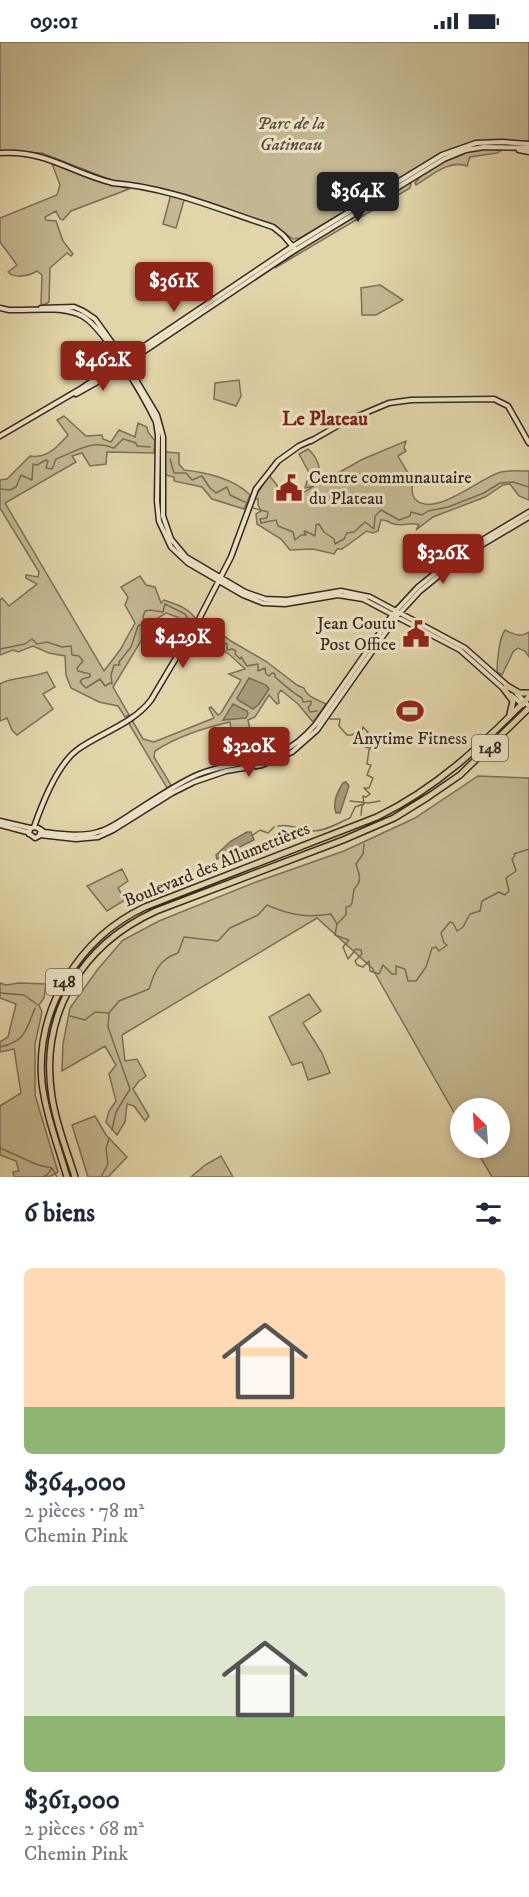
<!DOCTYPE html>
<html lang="fr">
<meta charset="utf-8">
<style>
body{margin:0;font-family:"IM FELL DW Pica",serif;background:#f6f6f7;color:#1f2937;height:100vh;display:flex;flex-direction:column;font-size:22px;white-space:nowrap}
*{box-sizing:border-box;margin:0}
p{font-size:20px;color:#747a83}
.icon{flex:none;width:33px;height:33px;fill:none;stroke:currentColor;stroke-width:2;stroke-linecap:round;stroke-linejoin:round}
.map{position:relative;height:1135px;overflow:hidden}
.sheet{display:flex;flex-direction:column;background:#fff;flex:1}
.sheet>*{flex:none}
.needle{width:39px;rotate:335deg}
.controls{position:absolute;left:450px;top:1056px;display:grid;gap:12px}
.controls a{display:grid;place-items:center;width:60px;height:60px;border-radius:50%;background:#fff;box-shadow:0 3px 9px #0003;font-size:30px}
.price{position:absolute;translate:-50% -51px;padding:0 14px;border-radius:6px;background:#8f2418;color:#fff;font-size:20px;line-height:39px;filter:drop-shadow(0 2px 3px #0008)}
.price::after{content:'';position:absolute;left:50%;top:36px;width:18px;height:14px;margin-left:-9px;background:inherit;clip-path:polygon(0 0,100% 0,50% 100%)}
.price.active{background:#222;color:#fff}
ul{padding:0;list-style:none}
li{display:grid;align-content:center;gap:12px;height:318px;padding:0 24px}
li span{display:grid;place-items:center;height:186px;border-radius:9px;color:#555}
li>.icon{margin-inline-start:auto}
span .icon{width:108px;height:108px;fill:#fffc;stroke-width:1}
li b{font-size:26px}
h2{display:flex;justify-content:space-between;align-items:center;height:72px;padding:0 24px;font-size:26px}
.status{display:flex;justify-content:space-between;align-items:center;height:42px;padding:0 30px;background:#fff;direction:ltr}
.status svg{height:16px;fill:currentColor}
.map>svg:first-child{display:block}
.green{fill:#c5b892;stroke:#7d705a;stroke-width:1.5}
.water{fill:#a79a7b;stroke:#796c57;stroke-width:1.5}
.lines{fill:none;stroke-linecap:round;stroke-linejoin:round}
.stream{stroke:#796c57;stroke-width:1.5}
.secondary-casing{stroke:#352821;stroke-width:7}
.highway-casing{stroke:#352821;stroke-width:8}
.secondary{stroke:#ece4c7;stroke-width:4}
.highway{stroke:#e2d5a9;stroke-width:5}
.labels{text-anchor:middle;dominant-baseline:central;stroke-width:6;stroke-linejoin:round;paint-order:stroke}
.shield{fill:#ece4c7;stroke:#6c6053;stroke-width:1.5}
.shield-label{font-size:16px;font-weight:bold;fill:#352821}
.park-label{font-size:18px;font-style:italic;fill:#594c3d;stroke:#ece4c7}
.poi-label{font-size:18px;fill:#352821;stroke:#ece4c7;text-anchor:start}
.street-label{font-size:18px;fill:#352821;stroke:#ece4c7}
.neighbourhood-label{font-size:20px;font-weight:bold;fill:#7a1f14;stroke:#ece4c7}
</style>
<div class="status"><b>09:01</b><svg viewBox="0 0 49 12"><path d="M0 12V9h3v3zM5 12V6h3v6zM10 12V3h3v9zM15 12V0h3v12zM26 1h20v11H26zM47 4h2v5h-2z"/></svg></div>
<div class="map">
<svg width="529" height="1135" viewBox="0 0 529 1135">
<rect width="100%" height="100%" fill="#e2d5a9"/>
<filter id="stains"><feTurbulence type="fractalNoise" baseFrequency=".00333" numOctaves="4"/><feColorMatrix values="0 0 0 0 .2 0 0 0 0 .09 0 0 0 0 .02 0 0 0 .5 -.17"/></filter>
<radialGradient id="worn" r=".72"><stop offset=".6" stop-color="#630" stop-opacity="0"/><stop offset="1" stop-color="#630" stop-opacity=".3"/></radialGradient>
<!-- green -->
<path class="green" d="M 0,0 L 529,0 L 529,100 C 494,97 464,99 433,117 L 300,196 L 293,197 L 274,184 L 189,154 L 111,138 L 42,111 L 0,109 Z
M 482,107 L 502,108 L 497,111 L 470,115 L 467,124 C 449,117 431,134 416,143 L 415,141 C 429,120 459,111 482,107 Z
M 51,119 L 84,134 L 129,147 L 71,169 L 63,178 L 60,177 L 56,169 L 45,175 L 46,178 L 56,179 L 63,199 L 73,212 L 71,214 L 67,211 L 50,226 L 49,260 L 44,263 L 41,262 L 42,233 L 37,229 C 29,234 15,237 8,230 L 17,223 L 0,200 L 0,176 L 57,153 L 60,143 Z
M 408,141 L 411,142 L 410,146 L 275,226 L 307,203 Z
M 171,152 L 185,155 L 176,186 L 163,182 Z
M 380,243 L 403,258 L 376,273 L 362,273 L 361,246 Z
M 239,338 L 241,354 L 236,364 L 214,357 L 215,341 Z
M 64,374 L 86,394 L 102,393 L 103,397 L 111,400 L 119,388 L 135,395 L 138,381 L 147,385 L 148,390 L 155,399 L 154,411 L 107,410 L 106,422 L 90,424 L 82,411 L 72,414 L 76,420 L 5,461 L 104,629 L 120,608 L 135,581 L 125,563 L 128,555 L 121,545 L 140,534 L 146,543 L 155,545 L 161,561 L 164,558 C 176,562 188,566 195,576 L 190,586 L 177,575 L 166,571 L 153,579 L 113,645 L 129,673 L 125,675 L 118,664 L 99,660 L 71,646 L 66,633 L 65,614 L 49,611 L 33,604 L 18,610 L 13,608 L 0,613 L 0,558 L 2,556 L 9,564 L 37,542 L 26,536 L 26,533 L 38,535 L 39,530 L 0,466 L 0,438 L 7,437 L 30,414 C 47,417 57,405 68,393 L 57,378 Z
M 406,399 L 404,406 L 406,409 L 398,414 C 402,422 409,431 412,439 C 413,445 410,451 415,457 C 434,477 479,436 501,430 C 510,428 520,429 529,429 L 529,458 L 519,454 L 510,442 L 503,443 L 485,455 L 433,475 L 416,488 L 419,483 C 411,479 403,485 394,482 C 388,481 388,477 381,478 L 378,489 L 373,491 L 367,489 L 342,507 L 337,507 L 334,512 L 313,507 L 290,508 L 281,497 L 257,482 L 256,472 L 261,469 L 258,463 L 258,457 L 254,457 L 269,433 L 283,451 L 293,454 L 296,449 L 303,451 L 314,444 L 305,446 L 307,439 L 312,436 L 299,412 L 308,407 C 319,416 321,428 320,441 L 363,417 Z
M 165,410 L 179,411 L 179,422 L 184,428 C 205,430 235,437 250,453 L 244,467 L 212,457 L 202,445 L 174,439 L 174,435 L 165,433 Z
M 199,581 L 216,591 L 220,591 L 231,599 L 267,620 L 297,643 L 304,646 C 307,655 318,658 326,662 L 313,680 L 298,662 L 281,648 L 278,652 L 279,661 L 277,662 L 269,653 L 255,675 L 248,678 L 251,692 L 232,696 L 230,680 C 203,686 178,694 155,709 L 154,715 L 171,743 L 167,746 L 128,680 L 132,678 L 143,697 L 154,700 L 214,676 L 209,666 L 211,665 L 218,673 L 221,671 L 241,638 L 229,632 L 245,627 L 230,613 L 194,589 Z
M 505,588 C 513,592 520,596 529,590 L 529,615 L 525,609 L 518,606 L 513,610 L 502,633 L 497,630 C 497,619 499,597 505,588 Z
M 47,630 L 55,645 L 43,652 L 53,667 L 17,693 L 12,688 L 7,676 L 0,679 L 0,642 C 11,635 32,636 47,630 Z
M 478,734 L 529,736 L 529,1135 L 492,1135 L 475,1106 L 500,1106 L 500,1066 L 460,1066 L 460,1081 L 372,926 L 317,876 L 122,993 L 125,1019 L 137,1017 L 146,1034 L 139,1039 L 133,1047 L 149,1074 L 145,1079 L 134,1064 L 127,1062 L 125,1080 L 117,1093 L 106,1080 L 109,1069 L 116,1059 L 109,1032 L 116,1023 L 105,1004 L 62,1029 L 63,1002 L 70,966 L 98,927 L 123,898 L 159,879 L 256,840 L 344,809 L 415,776 Z
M 122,827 L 128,839 L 118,846 L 125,858 L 107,869 L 87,844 Z
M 0,941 L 6,943 L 19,941 L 46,942 L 44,956 L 39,963 L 42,970 L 35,1002 L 35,1053 L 58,1130 L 49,1135 L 14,1135 L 13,1130 L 19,1129 L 16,1119 L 0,1113 L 0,1064 L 21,1051 L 14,1007 L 0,1010 L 0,1000 L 8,995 L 16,962 L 0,956 Z
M 309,952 L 321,969 L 303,981 L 322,1011 L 330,1031 L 308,1038 L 302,1020 L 292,1023 L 269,975 Z
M 95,1074 L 106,1093 L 127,1115 L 108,1135 L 88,1135 L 72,1083 Z
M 221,1114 L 233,1135 L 191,1135 L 205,1123 Z"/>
<!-- water -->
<path class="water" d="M 249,636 L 266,643 L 269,647 L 259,662 L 253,667 L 238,658 L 237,656 Z
M 233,662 L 247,669 L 248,672 L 246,676 L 223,678 Z
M 346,740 L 349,744 L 340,771 L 336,771 C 332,760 337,750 343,741 Z
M 247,790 L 251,790 L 254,798 L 234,808 L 229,808 L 220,816 L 217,817 L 216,813 L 231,799 Z"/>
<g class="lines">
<!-- stream -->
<path class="stream" d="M 170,417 L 174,431 L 186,431 L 192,438 L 202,434 L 210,446 L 216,451 L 227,445 L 230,453 L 245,460
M 0,447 L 10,448 L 16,445 L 21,433 L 32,438 L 33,422 L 37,423 L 46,418 L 48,419 L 46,426 L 52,427 L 56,417 C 78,409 89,397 114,406 L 123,397 L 136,401 L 137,404 L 150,405
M 253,466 L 268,470 L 267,476 L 260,477 L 261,481 L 276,478 L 278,484 L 293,490 L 295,498 L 301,493 L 306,493 L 304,490 L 305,489 L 315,494 L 316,483 L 319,482 L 324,490 L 334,497 L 335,502 L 344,497 L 347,491 L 354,490 L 365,480 L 374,487 L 375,474 L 381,468 L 399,478 L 410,474 L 411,470 L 422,473 L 428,469 L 448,465 L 484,451 L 500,441 L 513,440 L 529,445
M 199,585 L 220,601 L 227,602 L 227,608 L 232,607 L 236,609 L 235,612 L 240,617 L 241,615 L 247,624 L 258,622 L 258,629 L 265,626 L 266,632 L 269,634 L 272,631 L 275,632 L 275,635 C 285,643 291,650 302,656 L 303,660 L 311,659 L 311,662 L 308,666 L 310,670 L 317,669
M 0,607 L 25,602 L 32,597 L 37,602 L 47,600 L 62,605 L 71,604 L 72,613 L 79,614 L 83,619 L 77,626 L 78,629 L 90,632 L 90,635 L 82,637 L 80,640 L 86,646 L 100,637 L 105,644 L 110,641 L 112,642 L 111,633 L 114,623 L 120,623 L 119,620 L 131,605 L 138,584 L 145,581 L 143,575 L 145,569 L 150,568 L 163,570 L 165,562 L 185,572 L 191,582
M 330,677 L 340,677 L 339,684 L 347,693 L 352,693 L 358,688 L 362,688 L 363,685 L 368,690 L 365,693 L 361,693 L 360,697 L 370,696 L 371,697 L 364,704 L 368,706 L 371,702 L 373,702 L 369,708 L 367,722 L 371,723 L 367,733 L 373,736 L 369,746 L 364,746 L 370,752 L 366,755 L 363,754 L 364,762 L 362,764 L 361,773
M 350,759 L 369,761 L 380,759
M 278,784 C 290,781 300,788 312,789 C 324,790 340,780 350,776 L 355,765 L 363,762
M 253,793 L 260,788 L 268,791 L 274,785
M 364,802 L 363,812 L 356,822 C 359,832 363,839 354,847 L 352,861 L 350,864 L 346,865 L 346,873 L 337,882 L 335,893 L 349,898 L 343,905 L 348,917 L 356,907 L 361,908 L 362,912 L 355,919 L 357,923 L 363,925 L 369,919 L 370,929 L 379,932 L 383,923 L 392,932 L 396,932 L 396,924 L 405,927 L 408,939 L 416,939 L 426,925 L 432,906 L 436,905 L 439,909 L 447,903 L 444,901 L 441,891 L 450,880 L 453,881 L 457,889 L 463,885 L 470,872 L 480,869 L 482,859 L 499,850 L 505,853 L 509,849 L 506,836 L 516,829 L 512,817 L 515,814 L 514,812 L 529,807
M 0,951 L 24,953 L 38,963
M 109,971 L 108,985 L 130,1047 L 116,1070 L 112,1088
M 70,974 L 85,978 L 95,970 L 109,971 L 119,959 L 149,947 C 155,928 160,917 178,911 L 184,895 L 218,899 L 230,886 L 258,873 L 267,863 C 290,873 306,876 331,872 L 337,882
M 0,1005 C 26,999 26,988 35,966
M 0,1106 L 38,1123 L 52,1126 L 57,1135
M 42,1135 L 47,1133 L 52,1126
M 101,1135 L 108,1122 L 106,1107 L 109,1096"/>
<defs>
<path id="secondary" d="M 519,108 L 529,110
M 0,111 C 47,108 71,131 113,141
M 112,141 C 168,145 220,168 273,185 L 283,193 L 294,206
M 0,266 L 9,268 C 31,269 57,264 78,272 C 101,279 145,357 156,380 L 158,393 L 157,459 L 159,479 L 171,505 L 188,521 L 243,553 L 263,561 L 285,562 L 338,553 L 363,557 L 460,608 L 505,648
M 41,266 L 74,265 L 83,269 L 95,277 L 123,316 L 157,373 L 163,395 L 163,474 L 171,497 L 186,515 L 245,550 L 265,557 L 287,558 L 341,549 L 370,555 L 465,606 L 509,645
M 76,352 L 101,338 L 292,210 L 444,117 L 466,108 L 484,105 L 529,106
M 0,394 L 82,346 L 293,204 L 442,113 L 476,101 L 502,100 L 529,102
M 311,399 L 344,380 L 389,361 L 411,358 L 494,357 L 508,364 L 529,401
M 517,652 L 529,664
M 511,653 L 523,663
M 0,779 L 30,786
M 0,783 L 27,790 L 35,796 L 39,794 L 41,789 L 38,786 L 34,785 L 30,787 L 29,792
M 34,785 C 42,762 57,723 77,708 C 100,691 133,682 151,658 L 198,579 L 231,515 L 256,447 L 278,419 L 299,404 L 312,398
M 40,787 L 44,790 C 61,792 81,795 98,790 C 110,787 120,779 130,773 C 152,759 173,744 197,733 C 245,713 276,729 316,682 L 393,572 L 418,545 L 459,512 L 529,470
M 40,793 L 76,797 L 98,795 L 113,788 L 172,751 L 194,740 L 226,729 L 262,723 L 292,710 L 317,688 L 397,574 L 420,549 L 463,514 L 529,475"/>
<path id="highway" d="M 507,644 L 519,651 L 529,651
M 504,647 L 513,659 L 510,672
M 67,1135 C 58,1104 46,1073 42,1041 C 35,967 79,896 145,865 L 377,775 C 437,746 482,703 529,655
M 75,1135 C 67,1109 56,1082 52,1055 C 39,973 81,903 156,869 L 343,798 L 394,776 L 428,755 L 460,733 L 529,666"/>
</defs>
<!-- secondary casing -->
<use href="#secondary" class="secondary-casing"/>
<!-- highway casing -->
<use href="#highway" class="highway-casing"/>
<!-- secondary -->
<use href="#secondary" class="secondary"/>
<!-- highway -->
<use href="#highway" class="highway"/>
</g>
<!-- icons -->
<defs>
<symbol id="civic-bare" viewBox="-9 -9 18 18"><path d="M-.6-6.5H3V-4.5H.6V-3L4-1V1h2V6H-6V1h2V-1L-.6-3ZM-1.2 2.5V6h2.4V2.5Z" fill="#8f2418" stroke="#ece4c7" stroke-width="2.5" paint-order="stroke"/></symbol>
<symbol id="stadium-bare" viewBox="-9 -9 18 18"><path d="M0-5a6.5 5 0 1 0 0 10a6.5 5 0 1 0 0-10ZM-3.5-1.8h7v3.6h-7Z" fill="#8f2418" stroke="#ece4c7" stroke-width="2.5" paint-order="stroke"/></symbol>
</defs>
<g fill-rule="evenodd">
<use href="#civic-bare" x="270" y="427" width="38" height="38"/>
<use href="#civic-bare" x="397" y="573" width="38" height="38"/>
<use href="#stadium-bare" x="391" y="650" width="38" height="38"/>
</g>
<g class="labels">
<!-- shield labels -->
<g class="shield">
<rect x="472" y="693" width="36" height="26" rx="4.5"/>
<rect x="46" y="927" width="36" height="26" rx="4.5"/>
</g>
<g class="shield-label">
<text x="490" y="706">148</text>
<text x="64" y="940">148</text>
</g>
<!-- park labels -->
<g class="park-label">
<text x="291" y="82">Parc de la<tspan x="291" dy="21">Gatineau</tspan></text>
</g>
<!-- poi labels -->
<g class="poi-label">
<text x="309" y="436">Centre communautaire<tspan x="309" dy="21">du Plateau</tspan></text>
<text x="396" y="582" text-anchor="end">Jean Coutu<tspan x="396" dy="21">Post Office</tspan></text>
<text x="410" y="697" text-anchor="middle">Anytime Fitness</text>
</g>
<!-- street labels -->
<g class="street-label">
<text transform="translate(217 823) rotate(-22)">Boulevard des Allumettières</text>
</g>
<!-- neighbourhood labels -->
<g class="neighbourhood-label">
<text x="325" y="377">Le Plateau</text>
</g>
</g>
<rect width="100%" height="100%" filter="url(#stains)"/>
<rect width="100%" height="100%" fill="url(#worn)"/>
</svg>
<div class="controls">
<a><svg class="needle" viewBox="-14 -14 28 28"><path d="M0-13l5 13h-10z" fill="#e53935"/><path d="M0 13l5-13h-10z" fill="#747a83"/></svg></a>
</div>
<b class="price active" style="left:358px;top:181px">$364K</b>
<b class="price" style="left:174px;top:271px">$361K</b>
<b class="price" style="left:103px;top:350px">$462K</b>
<b class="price" style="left:443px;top:543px">$326K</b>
<b class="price" style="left:183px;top:627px">$429K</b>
<b class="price" style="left:249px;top:736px">$320K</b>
</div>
<section class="sheet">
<h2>6 biens<svg class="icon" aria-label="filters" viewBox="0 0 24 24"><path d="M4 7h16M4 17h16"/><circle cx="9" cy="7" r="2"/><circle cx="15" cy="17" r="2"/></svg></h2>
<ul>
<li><span style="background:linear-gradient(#ffd9b3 75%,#8fb573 0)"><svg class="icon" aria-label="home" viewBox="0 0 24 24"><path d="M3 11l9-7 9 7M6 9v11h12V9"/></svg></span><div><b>$364,000</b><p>2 pièces · 78 m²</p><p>Chemin Pink</p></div></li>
<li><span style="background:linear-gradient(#dfe7d0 70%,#8fb573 0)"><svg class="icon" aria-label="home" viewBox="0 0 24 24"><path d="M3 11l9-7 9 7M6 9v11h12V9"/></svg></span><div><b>$361,000</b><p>2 pièces · 68 m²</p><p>Chemin Pink</p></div></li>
</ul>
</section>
